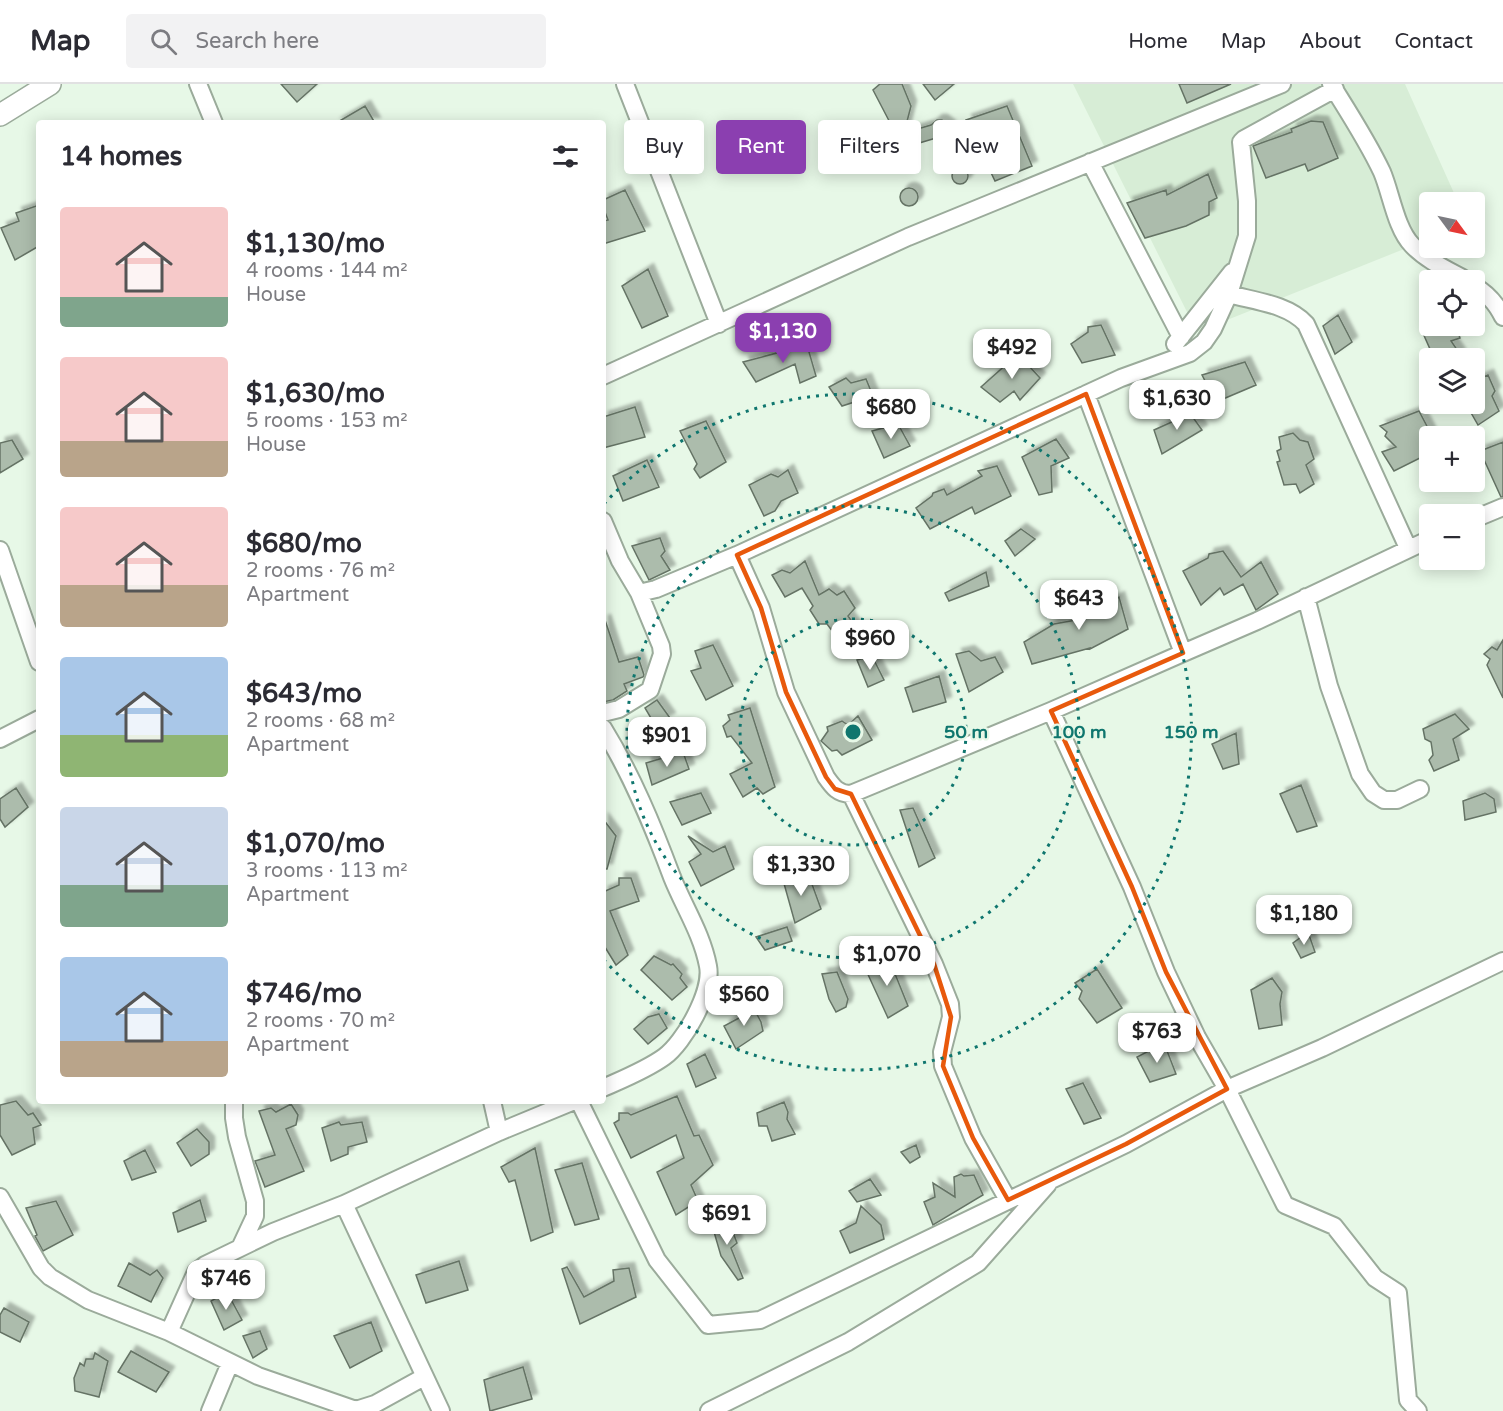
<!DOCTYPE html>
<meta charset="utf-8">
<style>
body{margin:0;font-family:"Varela Round",sans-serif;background:#f2f2f3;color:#2b2b33;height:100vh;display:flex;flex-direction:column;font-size:22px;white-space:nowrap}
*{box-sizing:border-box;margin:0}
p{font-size:20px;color:#7c7c81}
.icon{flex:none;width:33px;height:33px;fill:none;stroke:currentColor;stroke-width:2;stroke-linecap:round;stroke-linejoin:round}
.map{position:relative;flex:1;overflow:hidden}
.panel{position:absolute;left:36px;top:36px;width:570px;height:984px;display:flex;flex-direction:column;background:#fff;border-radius:6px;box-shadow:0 3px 15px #0003}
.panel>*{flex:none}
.banner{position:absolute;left:624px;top:36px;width:570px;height:54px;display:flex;gap:12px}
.needle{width:39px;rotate:123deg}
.buttons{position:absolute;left:1419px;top:108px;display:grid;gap:12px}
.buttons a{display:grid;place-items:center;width:66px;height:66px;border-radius:6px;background:#fff;box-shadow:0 3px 15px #0003;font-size:30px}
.price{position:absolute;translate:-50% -51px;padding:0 14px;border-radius:12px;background:#fff;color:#222;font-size:20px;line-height:39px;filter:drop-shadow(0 2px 3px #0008)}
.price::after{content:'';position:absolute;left:50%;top:36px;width:18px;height:14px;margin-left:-9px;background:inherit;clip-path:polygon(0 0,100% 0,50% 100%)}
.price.current{background:#8b3fb0;color:#fff}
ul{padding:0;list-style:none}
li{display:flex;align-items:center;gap:18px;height:150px;padding:0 24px}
li span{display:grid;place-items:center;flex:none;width:168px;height:120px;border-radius:6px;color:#555}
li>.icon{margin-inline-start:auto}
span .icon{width:72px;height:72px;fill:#fffc;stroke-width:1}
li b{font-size:26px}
h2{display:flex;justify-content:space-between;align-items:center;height:72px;padding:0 24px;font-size:26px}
.chip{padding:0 21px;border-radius:6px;background:#fff;box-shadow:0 3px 15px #0003;font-size:21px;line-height:54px}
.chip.current{background:#8b3fb0;color:#fff}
header{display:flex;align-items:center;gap:36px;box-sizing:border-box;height:84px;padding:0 30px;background:#fff;border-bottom:2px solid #e1e1e2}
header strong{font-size:28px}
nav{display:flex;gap:33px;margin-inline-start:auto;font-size:21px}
.search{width:420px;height:54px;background:#f2f2f3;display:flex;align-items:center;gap:15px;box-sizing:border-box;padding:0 21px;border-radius:6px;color:#7c7c81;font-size:22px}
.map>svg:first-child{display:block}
.built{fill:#d7edd6}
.building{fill:#acbcac;stroke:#657365;stroke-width:1.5;filter:url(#shadow)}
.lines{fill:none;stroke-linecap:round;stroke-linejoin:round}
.minor-casing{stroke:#9bab9b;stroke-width:20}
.major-casing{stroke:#9bab9b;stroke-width:24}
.minor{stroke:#fff;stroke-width:16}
.major{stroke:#fff;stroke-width:21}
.marked{fill:none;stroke:#e8590c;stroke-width:4.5;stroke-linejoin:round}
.ring{fill:none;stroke:#0f766e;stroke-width:3;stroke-dasharray:3 6}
.centre{fill:#0f766e;stroke:#e7f8e7;stroke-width:3}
.ring-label{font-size:18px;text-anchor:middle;font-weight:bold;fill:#0f766e;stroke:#e7f8e7;stroke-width:4.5;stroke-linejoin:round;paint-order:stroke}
</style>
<header>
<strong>Map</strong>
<div class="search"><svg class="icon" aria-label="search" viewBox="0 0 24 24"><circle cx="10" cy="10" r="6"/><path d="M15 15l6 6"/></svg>Search here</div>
<nav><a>Home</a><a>Map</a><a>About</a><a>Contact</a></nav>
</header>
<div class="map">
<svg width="1503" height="1327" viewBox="0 0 1503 1327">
<defs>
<filter id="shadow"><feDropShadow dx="5.5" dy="-5.5" stdDeviation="1.5" flood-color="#0004"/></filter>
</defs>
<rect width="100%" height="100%" fill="#e7f8e7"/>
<!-- built -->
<path class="built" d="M 1073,0 L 1405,0 L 1458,118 L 1430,118 L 1429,155 L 1197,248 Z"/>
<!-- building -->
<path class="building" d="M 281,0 L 317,0 L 297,18 Z
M 880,0 L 902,0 L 911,22 L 904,49 L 931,41 L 937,36 L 942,36 L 950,42 L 947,51 L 942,54 L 936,54 L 896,66 L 890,74 L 881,74 L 877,68 L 879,59 L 897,52 L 873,6 Z
M 923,0 L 954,0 L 935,16 Z
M 1179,0 L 1231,0 L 1187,19 Z
M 365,22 L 375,39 L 336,39 Z
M 1007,22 L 1032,82 L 995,97 L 966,36 Z
M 1311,37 L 1323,38 L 1338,74 L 1308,87 L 1305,80 L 1266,94 L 1253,62 L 1292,48 L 1291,45 Z
M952 92a8 8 0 1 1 16 0a8 8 0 1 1-16 0Z
M 1208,90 L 1217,114 L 1209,118 L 1209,131 L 1186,142 L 1145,154 L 1127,119 L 1166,106 L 1167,111 Z
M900 113a9 9 0 1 1 18 0a9 9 0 1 1-18 0Z
M 625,106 L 645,147 L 603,160 L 603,137 L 608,136 L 603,123 L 603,116 Z
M 39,121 L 39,162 L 15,176 L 1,144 L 19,137 L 16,129 Z
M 648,185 L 668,232 L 642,244 L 622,202 Z
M 1338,231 L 1352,258 L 1335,270 L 1323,242 Z
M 1101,241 L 1115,271 L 1082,279 L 1071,260 L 1088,248 L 1088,243 Z
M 1432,242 L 1456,242 L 1460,254 L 1451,257 L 1460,270 L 1447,274 L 1434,274 L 1422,247 Z
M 807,261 L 816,292 L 800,299 L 795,280 L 756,298 L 743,278 Z
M 1018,270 L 1040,294 L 1020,316 L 1014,307 L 1000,318 L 981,303 Z
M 1245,278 L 1256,301 L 1216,318 L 1202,291 Z
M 1488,291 L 1495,307 L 1492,312 L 1499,327 L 1478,341 L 1466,320 L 1474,320 L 1474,297 Z
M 846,294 L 851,299 L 866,295 L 873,312 L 842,322 L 829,303 Z
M 635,323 L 645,353 L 603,364 L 603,333 Z
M 1187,325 L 1202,346 L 1162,370 L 1154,346 L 1174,337 L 1174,333 Z
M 1419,327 L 1430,348 L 1430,369 L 1394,387 L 1382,368 L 1396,363 L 1385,352 L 1387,348 L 1380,342 Z
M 706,337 L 726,378 L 700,394 L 694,385 L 697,380 L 680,347 Z
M 898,340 L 910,362 L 884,374 L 872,347 Z
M 1293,349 L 1300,356 L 1308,358 L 1314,375 L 1306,381 L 1314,400 L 1300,409 L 1296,400 L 1284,401 L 1277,378 L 1280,377 L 1277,367 L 1281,365 L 1279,353 Z
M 1056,355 L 1069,374 L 1051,382 L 1052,408 L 1039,411 L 1022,373 Z
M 12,356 L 23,375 L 0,389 L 0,359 Z
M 1503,358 L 1503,413 L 1501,413 L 1480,367 Z
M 647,376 L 659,403 L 623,417 L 613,392 Z
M 997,382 L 1011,412 L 975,430 L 972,423 L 930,445 L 916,424 L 932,412 L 933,409 L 944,405 L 947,411 L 982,392 L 978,387 Z
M 788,386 L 798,409 L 781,417 L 775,427 L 764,432 L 749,401 L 771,390 L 778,393 Z
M 1021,445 L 1035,455 L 1015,472 L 1005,457 Z
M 660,454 L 665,467 L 661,472 L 670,486 L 649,496 L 632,462 Z
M 1223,467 L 1241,493 L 1261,478 L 1278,510 L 1256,526 L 1243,500 L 1224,511 L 1220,504 L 1201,521 L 1183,487 L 1208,474 L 1209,470 Z
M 805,477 L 819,511 L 829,505 L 837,511 L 844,507 L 855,524 L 848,532 L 855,542 L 839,556 L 827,540 L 819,540 L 810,526 L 813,522 L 802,504 L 785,513 L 772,491 L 782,486 L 790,489 Z
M 986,488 L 989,502 L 949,517 L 945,509 Z
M 1100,506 L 1104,521 L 1119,513 L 1128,545 L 1090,565 L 1090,564 L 1032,580 L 1024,558 L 1054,540 L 1082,535 L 1080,530 L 1090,526 L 1089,509 Z
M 605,536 L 619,578 L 638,573 L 644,591 L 643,593 L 624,600 L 627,607 L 613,616 L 603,618 L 603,537 Z
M 1503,556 L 1503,614 L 1487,581 L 1490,575 L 1484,570 L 1492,563 L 1497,566 Z
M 713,561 L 733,602 L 706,616 L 691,587 L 701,584 L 695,567 Z
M 969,567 L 981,577 L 995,573 L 1003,588 L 969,608 L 956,570 Z
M 872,572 L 884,596 L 868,603 L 857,576 Z
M 939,592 L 946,618 L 913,628 L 905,604 Z
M 657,616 L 670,634 L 655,641 L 645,624 Z
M 750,624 L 775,703 L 763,710 L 757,704 L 743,713 L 730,690 L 752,679 L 731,652 L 727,653 L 723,642 L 730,636 L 728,631 Z
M 1455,630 L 1469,645 L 1453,655 L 1459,676 L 1434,687 L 1429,676 L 1433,671 L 1431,658 L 1425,655 L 1423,645 Z
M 858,632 L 872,656 L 842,671 L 837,666 L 832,667 L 821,657 L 828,647 L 827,643 L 842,637 L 848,641 Z
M 1236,649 L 1239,680 L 1223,685 L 1212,660 Z
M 683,668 L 689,685 L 652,701 L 646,679 Z
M 1301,701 L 1317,742 L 1297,748 L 1280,710 Z
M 16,704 L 28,723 L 5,743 L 0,735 L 0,715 Z
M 701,709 L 711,729 L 682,741 L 670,718 Z
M 1485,709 L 1494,715 L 1496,728 L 1465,736 L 1463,717 Z
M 913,724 L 935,774 L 919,783 L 900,726 Z
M 603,735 L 616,752 L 607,785 L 603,785 Z
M 688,752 L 713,768 L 725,762 L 734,785 L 701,802 L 689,778 L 701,770 Z
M 795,792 L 801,795 L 809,792 L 821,825 L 795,839 L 783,796 Z
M 619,794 L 631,794 L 639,817 L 610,827 L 628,871 L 616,881 L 603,860 L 603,808 L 619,801 Z
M 787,843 L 792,857 L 765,866 L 756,853 Z
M 1308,848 L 1315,868 L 1301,874 L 1293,859 Z
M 654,872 L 671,881 L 673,880 L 682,890 L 680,894 L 687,903 L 672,916 L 641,886 Z
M 889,875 L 908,922 L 888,934 L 865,884 Z
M 1097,885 L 1122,924 L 1097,939 L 1079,915 L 1082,907 L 1075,899 Z
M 837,888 L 848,915 L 846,923 L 836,928 L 829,915 L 822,890 Z
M 1272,894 L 1282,908 L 1280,920 L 1282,941 L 1259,945 L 1251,906 Z
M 752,921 L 761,938 L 763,947 L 736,965 L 724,942 L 739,934 L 738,927 Z
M 659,930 L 667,944 L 648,960 L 634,945 L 648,933 Z
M 1164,959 L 1176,990 L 1150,998 L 1137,973 Z
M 705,970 L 716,994 L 696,1003 L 687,980 Z
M 1083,999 L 1101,1034 L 1084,1040 L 1066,1005 Z
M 677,1012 L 694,1052 L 699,1051 L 713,1081 L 691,1101 L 698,1117 L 676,1131 L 657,1088 L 684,1074 L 676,1051 L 631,1074 L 614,1039 L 619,1036 L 619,1029 L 628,1029 L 631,1031 Z
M 16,1017 L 28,1031 L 33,1029 L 41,1041 L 33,1044 L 35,1060 L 12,1071 L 0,1051 L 0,1021 Z
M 784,1018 L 788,1028 L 787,1035 L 795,1050 L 772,1057 L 767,1042 L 759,1042 L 757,1029 Z
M 291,1020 L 298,1031 L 296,1041 L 286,1045 L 304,1087 L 265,1103 L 255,1077 L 275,1071 L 259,1027 L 271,1024 L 276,1028 Z
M 339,1038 L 341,1041 L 362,1038 L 367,1058 L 348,1063 L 348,1070 L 331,1077 L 322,1044 Z
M 197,1045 L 209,1058 L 209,1070 L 191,1082 L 177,1059 Z
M 916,1061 L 920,1073 L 910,1079 L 901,1068 Z
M 535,1064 L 553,1148 L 531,1157 L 515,1096 L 509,1098 L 501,1083 Z
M 145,1066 L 156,1088 L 132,1096 L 124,1077 Z
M 582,1079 L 599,1135 L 575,1141 L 555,1086 Z
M 961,1090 L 964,1092 L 974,1091 L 983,1111 L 933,1141 L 924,1118 L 935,1113 L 933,1099 L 955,1113 L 954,1093 Z
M 870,1095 L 881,1111 L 857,1118 L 849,1107 Z
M 200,1116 L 206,1137 L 178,1148 L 173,1129 Z
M 56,1117 L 73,1151 L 43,1167 L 35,1152 L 37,1151 L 26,1124 Z
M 861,1122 L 881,1141 L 884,1155 L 850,1169 L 840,1147 L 856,1139 Z
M 728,1135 L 737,1159 L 731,1164 L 743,1194 L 738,1196 L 721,1172 L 712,1141 Z
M 459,1177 L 468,1206 L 426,1219 L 416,1191 Z
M 129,1179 L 150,1191 L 157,1186 L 163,1194 L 151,1218 L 118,1202 Z
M 567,1183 L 584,1213 L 614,1197 L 613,1186 L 629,1184 L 636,1213 L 580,1240 L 562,1185 Z
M 227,1208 L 242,1236 L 224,1246 L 211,1217 Z
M 4,1224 L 29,1238 L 20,1258 L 0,1248 L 0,1231 Z
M 371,1238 L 382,1267 L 350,1284 L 334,1252 Z
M 260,1247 L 267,1265 L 253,1274 L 243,1252 Z
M 131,1267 L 169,1288 L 156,1308 L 118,1288 Z
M 95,1269 L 108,1277 L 99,1313 L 75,1307 L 74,1294 L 80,1279 L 84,1282 L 86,1275 L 93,1275 Z
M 523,1283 L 532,1315 L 490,1327 L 484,1296 Z"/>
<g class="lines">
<defs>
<path id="minor" d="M 198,0 L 214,39
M 625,0 L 719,240
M 1331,0 C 1349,29 1368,58 1382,88 C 1391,109 1396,145 1412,161 C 1426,176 1448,186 1466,196
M 1090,78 L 1181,253
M 1474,202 C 1488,210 1496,219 1503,233
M 1229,210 C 1254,217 1288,220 1306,240 L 1408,464
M 1175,260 L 1232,188
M 603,292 L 908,153 L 1282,0
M 1086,310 L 1183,569
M 1474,435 L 1503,423
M 603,437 L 620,477 L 639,509 L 661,562 L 662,570 L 650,606 L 619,625 L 603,629
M 0,466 L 39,578
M 737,471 L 761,524 L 786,608 L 826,693 C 833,703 838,710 851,710 L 1051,627 L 1183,569 L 1257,537 L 1430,455
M 639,509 L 656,505 L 737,471 L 1121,294 L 1190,269 L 1204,258 L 1213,245 L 1229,210 L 1247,152 L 1247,117 L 1241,58 L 1244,55 L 1335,5
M 1306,513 L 1329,602 L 1360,690 L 1373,709 L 1384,716 L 1397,716 L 1420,705
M 1051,627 L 1132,803 L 1166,888 L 1197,953 L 1227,1005 L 1285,1121 L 1334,1142 L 1375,1194 L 1398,1209 L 1408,1316 L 1418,1327
M 603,644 C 632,691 653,742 672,793 C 684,823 702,850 708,882 C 713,907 684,959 664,973 C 646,986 623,995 603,1004
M 0,655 L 39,635
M 851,710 L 934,880 L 950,920 L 951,933 L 942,968 L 943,982 L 973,1054 L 1008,1116
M 234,1017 L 234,1034 L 237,1053 L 255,1117 L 255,1132 L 240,1164
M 492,1017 L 499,1048
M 579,1017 L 657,1176 L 708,1241 L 760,1236 L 1126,1060 L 1227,1005 L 1322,964 L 1503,877
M 0,1113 L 41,1184 L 50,1193 L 88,1216 L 169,1248 L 258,1292 L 356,1326 L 375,1320 L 424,1293
M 344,1120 L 441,1327
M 169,1248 L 196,1188 L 205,1181 L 273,1148 L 344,1120 L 499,1048 L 574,1017
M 210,1327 L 230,1279
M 709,1327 L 848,1258 L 978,1179 L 1048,1100"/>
<path id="major" d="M 0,31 L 50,0"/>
</defs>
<!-- minor casing -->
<use href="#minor" class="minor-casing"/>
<!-- major casing -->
<use href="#major" class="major-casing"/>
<!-- minor -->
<use href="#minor" class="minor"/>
<!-- major -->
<use href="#major" class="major"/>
</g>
<!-- marked area -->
<path class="marked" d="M 1086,310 L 1183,569 L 1051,627 L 1132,803 L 1166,888 L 1227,1005 L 1126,1060 L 1008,1116 L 973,1054 L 943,982 L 951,933 L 934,880 L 851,710 L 835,705 L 826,693 L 786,608 L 761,524 L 737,471 Z"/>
<!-- distance rings -->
<g class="ring">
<circle cx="853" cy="648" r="113"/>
<circle cx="853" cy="648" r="226"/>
<path d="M604 420A338 338 0 1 1 604 876"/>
</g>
<circle cx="853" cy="648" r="9" class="centre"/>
<g class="ring-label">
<text x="966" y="654">50 m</text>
<text x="1079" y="654">100 m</text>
<text x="1191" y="654">150 m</text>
</g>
</svg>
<div class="buttons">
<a><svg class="needle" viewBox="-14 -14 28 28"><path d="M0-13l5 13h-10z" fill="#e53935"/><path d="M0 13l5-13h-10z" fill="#7c7c81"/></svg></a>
<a><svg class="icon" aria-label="locate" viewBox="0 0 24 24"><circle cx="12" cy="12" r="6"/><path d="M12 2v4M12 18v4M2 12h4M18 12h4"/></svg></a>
<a><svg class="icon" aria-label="layers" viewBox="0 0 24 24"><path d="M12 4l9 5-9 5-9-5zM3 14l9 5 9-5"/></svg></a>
<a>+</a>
<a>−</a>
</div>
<b class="price current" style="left:783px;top:280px">$1,130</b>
<b class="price" style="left:1012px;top:296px">$492</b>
<b class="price" style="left:1177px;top:347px">$1,630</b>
<b class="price" style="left:891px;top:356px">$680</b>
<b class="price" style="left:1079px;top:547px">$643</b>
<b class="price" style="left:870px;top:587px">$960</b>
<b class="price" style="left:667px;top:684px">$901</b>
<b class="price" style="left:801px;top:813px">$1,330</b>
<b class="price" style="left:1304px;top:862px">$1,180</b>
<b class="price" style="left:887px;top:903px">$1,070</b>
<b class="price" style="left:744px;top:943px">$560</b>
<b class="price" style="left:1157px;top:980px">$763</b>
<b class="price" style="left:727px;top:1162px">$691</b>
<b class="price" style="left:226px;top:1227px">$746</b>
<div class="banner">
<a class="chip">Buy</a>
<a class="chip current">Rent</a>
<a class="chip">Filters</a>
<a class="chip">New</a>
</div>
<section class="panel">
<h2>14 homes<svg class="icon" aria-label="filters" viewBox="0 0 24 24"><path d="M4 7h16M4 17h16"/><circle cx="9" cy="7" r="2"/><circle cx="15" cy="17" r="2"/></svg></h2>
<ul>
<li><span style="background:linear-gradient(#f6c9c9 75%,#7fa58c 0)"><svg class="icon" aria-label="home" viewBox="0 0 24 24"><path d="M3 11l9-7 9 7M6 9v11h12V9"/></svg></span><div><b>$1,130/mo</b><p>4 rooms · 144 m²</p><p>House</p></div></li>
<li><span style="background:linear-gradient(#f6c9c9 70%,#b9a48a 0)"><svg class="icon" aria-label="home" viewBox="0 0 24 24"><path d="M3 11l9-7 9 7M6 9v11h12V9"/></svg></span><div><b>$1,630/mo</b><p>5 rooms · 153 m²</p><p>House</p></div></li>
<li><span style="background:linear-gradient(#f6c9c9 65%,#b9a48a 0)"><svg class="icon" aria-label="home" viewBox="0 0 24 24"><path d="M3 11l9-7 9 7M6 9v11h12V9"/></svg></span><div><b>$680/mo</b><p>2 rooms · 76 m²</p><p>Apartment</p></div></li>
<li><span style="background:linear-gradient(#a9c7e8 65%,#8fb573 0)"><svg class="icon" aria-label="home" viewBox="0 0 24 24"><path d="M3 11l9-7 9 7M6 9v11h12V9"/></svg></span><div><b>$643/mo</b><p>2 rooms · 68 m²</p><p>Apartment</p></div></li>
<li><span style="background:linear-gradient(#c9d6e8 65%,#7fa58c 0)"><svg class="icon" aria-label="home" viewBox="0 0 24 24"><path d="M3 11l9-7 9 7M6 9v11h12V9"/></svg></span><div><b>$1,070/mo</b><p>3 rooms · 113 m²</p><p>Apartment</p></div></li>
<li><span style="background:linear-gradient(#a9c7e8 70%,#b9a48a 0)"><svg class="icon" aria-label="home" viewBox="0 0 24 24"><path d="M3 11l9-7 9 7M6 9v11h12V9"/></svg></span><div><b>$746/mo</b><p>2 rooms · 70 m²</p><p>Apartment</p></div></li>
</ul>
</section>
</div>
